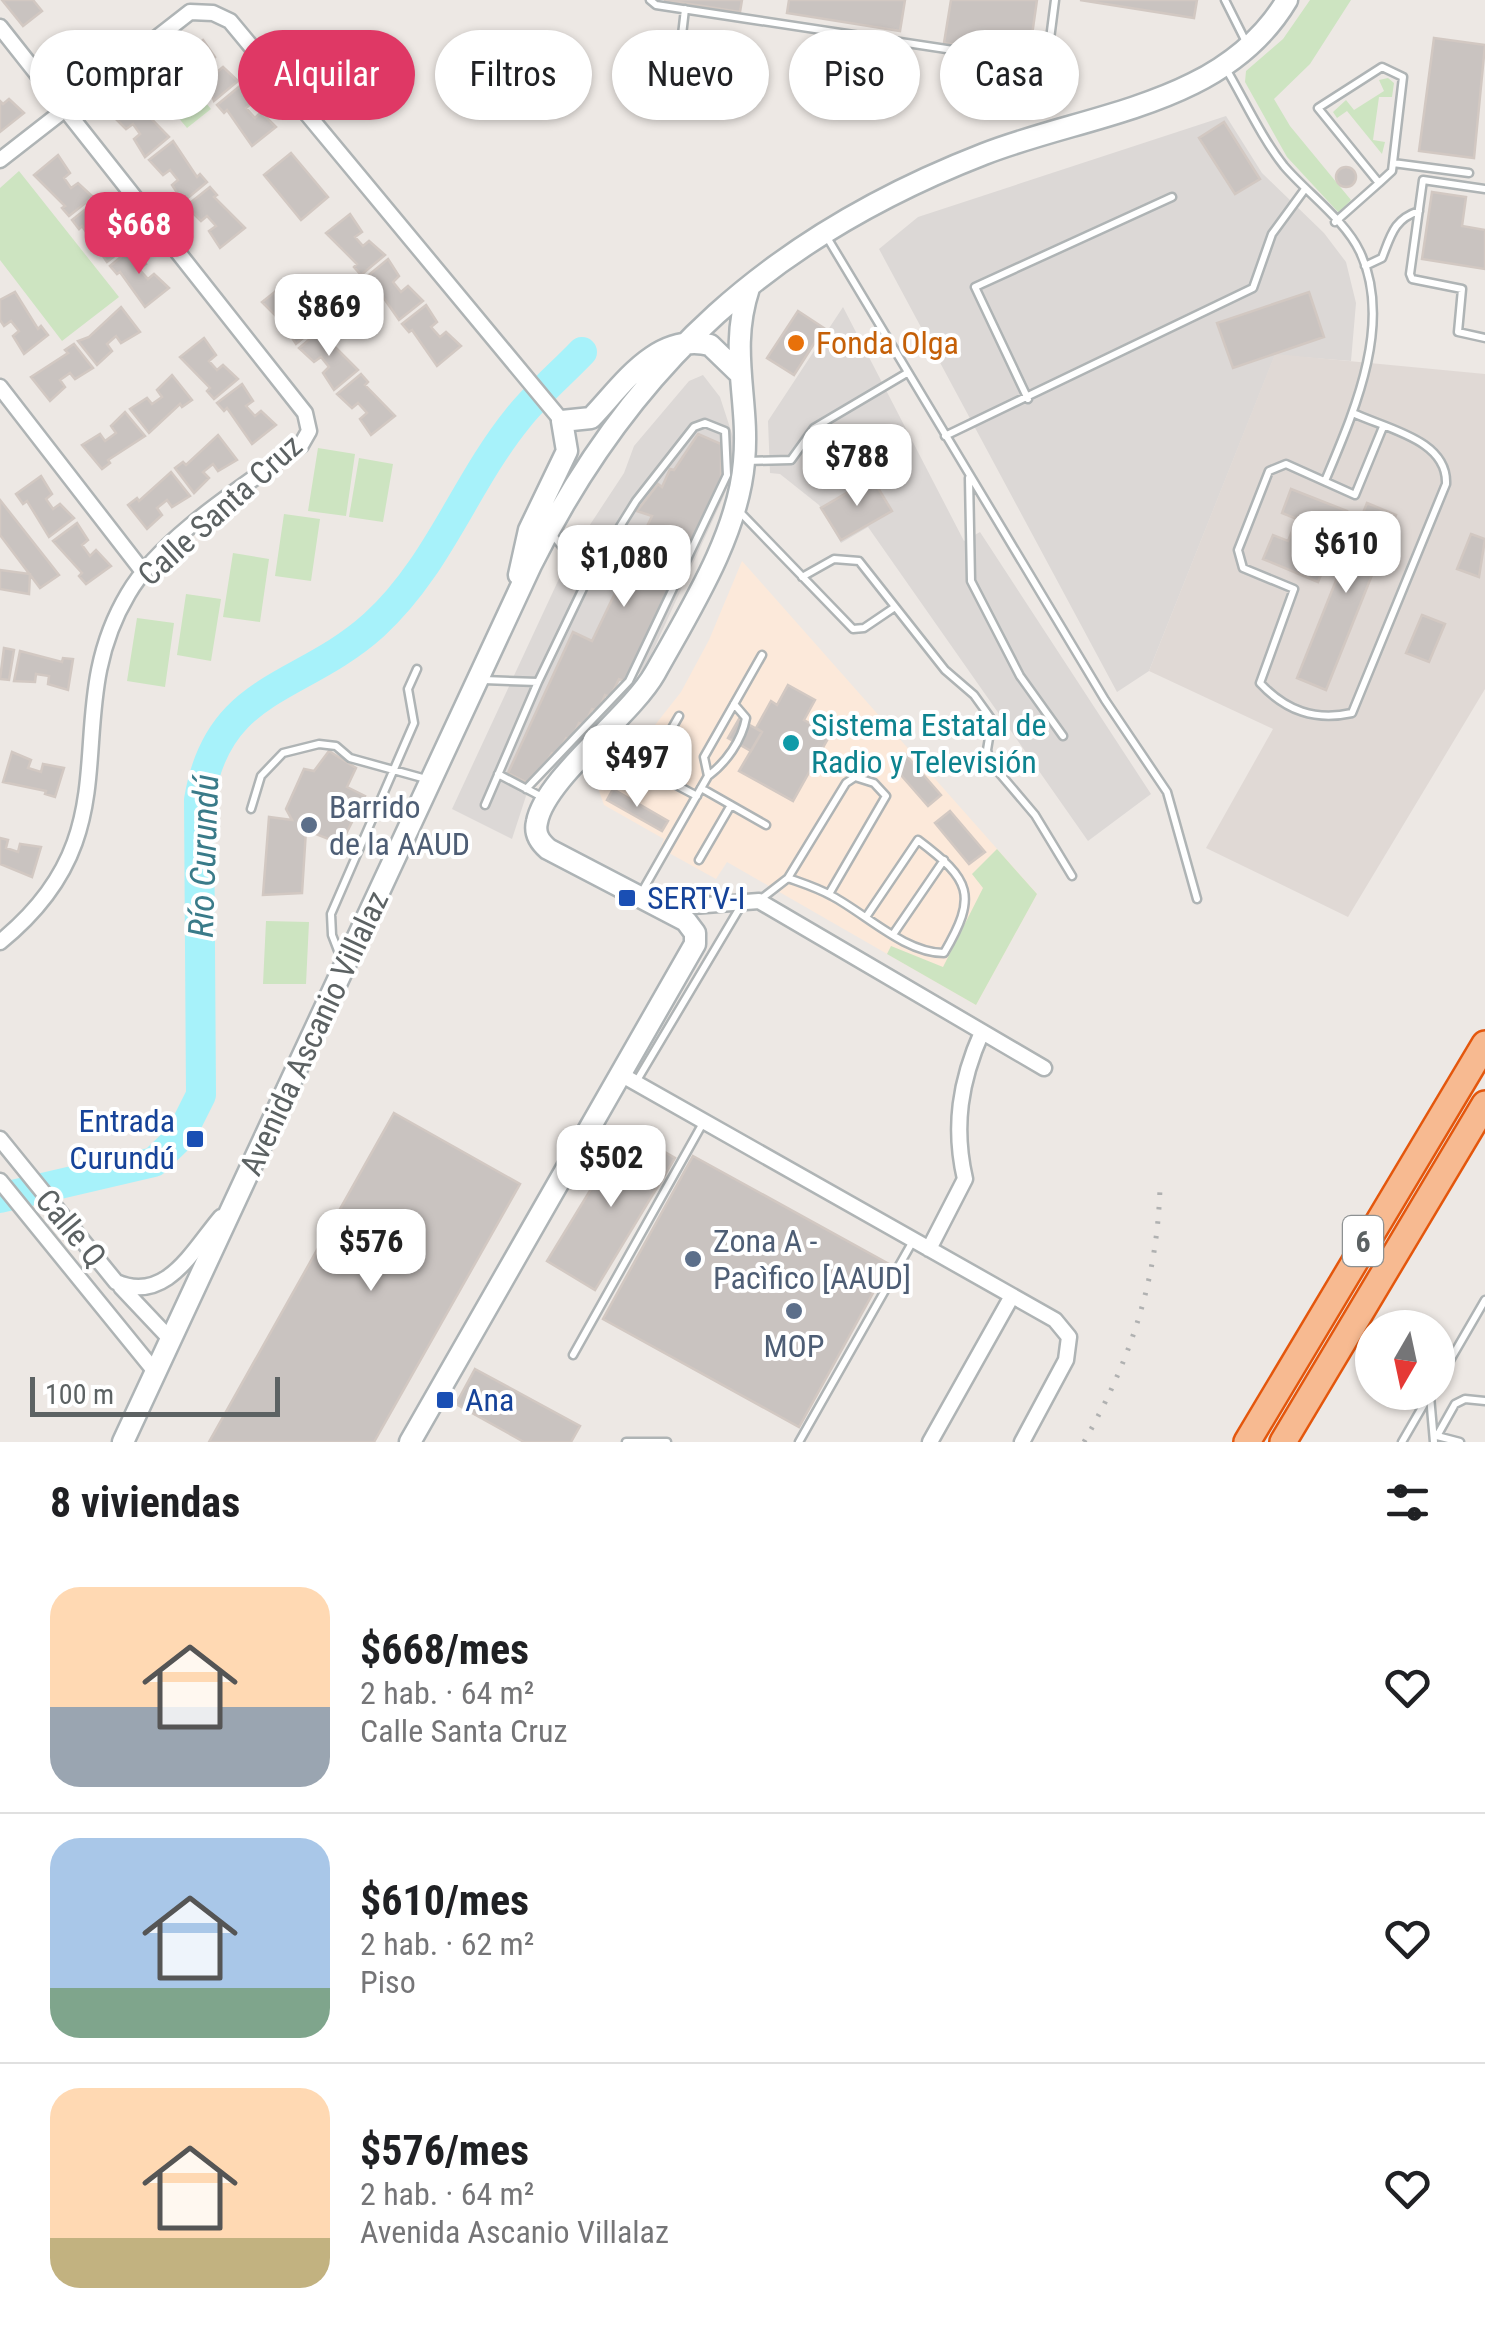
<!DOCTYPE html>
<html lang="es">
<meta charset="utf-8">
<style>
body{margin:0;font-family:"Roboto Condensed",sans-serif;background:#f2f2f2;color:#202124;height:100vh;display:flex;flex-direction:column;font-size:38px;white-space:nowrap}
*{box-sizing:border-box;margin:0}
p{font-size:32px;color:#757577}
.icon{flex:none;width:55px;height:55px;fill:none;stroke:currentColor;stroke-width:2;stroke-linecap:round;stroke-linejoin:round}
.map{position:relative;height:1442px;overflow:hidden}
.drawer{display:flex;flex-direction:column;background:#fff;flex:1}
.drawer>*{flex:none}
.top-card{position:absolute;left:30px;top:30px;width:1425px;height:90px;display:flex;gap:20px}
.needle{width:65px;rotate:189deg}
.buttons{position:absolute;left:1355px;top:1310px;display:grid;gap:20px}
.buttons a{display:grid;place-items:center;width:100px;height:100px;border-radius:50%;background:#fff;box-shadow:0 2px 8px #0004;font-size:50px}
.scale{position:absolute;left:30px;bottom:25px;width:250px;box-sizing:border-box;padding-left:10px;border:5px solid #5c6263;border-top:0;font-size:28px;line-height:35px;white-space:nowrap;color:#5c6263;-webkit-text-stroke:8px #fff;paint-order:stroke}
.price{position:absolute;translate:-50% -85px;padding:0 22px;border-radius:20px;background:#fff;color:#222;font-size:32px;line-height:65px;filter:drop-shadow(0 2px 5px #0008)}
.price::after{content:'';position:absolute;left:50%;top:60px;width:30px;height:22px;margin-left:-15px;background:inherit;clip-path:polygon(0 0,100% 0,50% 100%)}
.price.active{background:#df3865;color:#fff}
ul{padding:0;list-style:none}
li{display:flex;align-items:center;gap:30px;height:250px;padding:0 50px}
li+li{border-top:2px solid #e0e0e0}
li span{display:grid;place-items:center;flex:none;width:280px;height:200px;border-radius:30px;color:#555}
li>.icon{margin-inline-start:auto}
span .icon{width:120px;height:120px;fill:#fffc;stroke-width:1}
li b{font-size:42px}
h2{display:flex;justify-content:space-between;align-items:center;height:120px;padding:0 50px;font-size:42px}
.chip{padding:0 35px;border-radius:45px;background:#fff;box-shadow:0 2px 8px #0004;font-size:35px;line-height:90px}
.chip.active{background:#df3865;color:#fff}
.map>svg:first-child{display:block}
.commercial{fill:#fce9da}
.industrial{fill:#dcd8d6}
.education{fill:#e0d9d5}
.green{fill:#cde4c1}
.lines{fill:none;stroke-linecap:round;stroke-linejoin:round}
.river{stroke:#a7f2fa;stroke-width:30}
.building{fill:#c9c3c0;stroke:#d2c8c2;stroke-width:2.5}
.lane-casing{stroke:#afb4b5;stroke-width:11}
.street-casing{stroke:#afb4b5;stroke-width:19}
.secondary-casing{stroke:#aeb4b6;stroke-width:25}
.highway-casing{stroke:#e4570d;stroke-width:30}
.lane{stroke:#fff;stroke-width:6}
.street{stroke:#fff;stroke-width:14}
.secondary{stroke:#fff;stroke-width:20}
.highway{stroke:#f7ba91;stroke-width:25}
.rail{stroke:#b0b1b1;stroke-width:5;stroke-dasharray:2.5 12;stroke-linecap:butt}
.food-dot{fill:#e8710a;stroke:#fff;stroke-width:4}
.culture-dot{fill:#0f9aa8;stroke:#fff;stroke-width:4}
.service-dot{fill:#5c6f8a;stroke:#fff;stroke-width:4}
.transit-dot{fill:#1a4fb4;stroke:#fff;stroke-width:4}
.labels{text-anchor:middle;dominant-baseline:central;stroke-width:8;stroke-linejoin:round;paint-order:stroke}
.shield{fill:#fff;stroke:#8d9192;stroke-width:2.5}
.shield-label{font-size:30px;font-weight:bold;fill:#5c6263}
.food-label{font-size:32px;fill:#c56008;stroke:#fff;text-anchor:start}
.street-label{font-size:32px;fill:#5c6263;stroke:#fff}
.culture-label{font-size:32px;fill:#0d838f;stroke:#fff;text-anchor:start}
.service-label{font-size:32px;fill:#4e5e75;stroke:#fff;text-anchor:start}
.transit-label{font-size:32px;fill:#164399;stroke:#fff;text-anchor:start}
.water-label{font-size:35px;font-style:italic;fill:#3a7b89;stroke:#fff}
</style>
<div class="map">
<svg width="1485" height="1442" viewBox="0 0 1485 1442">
<rect width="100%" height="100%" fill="#ede8e4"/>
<!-- commercial -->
<path class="commercial" d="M 742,561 L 1037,894 L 976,1005 L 727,862 L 716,879 L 660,848 L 664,839 L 604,805 L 597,785 L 644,739 L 681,692 L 709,640 Z"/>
<!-- industrial -->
<path class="industrial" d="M 1226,116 L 1262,173 L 1324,233 L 1346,262 L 1356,303 L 1351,361 L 1275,355 L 1149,671 L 1117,692 L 879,249 L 918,217 Z
M 843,307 L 964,541 L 980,532 L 1151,794 L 1088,841 L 868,527 L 841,543 L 819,505 L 780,474 L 770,473 L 768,421 Z
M 703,375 L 720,397 L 733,437 L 732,475 L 723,498 L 646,666 L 526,796 L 512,839 L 452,809 L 564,568 L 569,572 L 581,553 L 576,546 L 624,473 L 634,446 L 689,381 Z"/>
<!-- education -->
<path class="education" d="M 1275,354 L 1485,374 L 1485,689 L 1348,917 L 1206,848 L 1273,729 L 1149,671 Z"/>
<!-- green -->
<path class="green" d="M 1310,0 L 1351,0 L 1310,64 L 1274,99 L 1290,126 L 1351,200 L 1339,213 L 1287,157 L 1245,82 L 1246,71 L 1283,39 Z
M 171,61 L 211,109 L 187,128 L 147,80 Z
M 1388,78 L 1394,83 L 1392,97 L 1379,97 L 1373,140 L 1385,142 L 1382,154 L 1347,111 L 1337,118 L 1333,112 L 1346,100 L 1354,110 L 1384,91 L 1379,80 Z
M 19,171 L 119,297 L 62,341 L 0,260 L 0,188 Z
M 318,448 L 355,454 L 346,516 L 308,511 Z
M 359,458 L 393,464 L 383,522 L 349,517 Z
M 284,514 L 320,519 L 311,581 L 275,576 Z
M 233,553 L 269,559 L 260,622 L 223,617 Z
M 186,594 L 221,599 L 211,661 L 177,655 Z
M 137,618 L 174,623 L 165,687 L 127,681 Z
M 997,849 L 1037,894 L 976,1005 L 887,954 L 891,946 L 943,967 L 983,888 L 972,874 Z
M 266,921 L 309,922 L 306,984 L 263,984 Z"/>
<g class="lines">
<!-- river -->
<path class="river" d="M 0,1198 L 154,1162 L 180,1137 L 201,1095 L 199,800 C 218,684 301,691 374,625 C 438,567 465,483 518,418 C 537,394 561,374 582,352"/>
</g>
<!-- building -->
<path class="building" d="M 2,0 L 33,0 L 42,11 L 23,26 Z
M 664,0 L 742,0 L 740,12 Z
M 789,0 L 905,0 L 900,31 L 787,13 Z
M 951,0 L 1037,0 L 1029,56 L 944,43 Z
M 1080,0 L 1197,0 L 1194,18 Z
M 1434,38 L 1485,45 L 1474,158 L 1419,151 Z
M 203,40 L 215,57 L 209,63 L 217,72 L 223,67 L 238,81 L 214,101 L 210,90 L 179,59 Z
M 241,85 L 253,102 L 246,108 L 255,118 L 261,112 L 276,127 L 252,146 L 227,110 L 224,113 L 217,105 Z
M 135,95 L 142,104 L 139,106 L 169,137 L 145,157 L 134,139 L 140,134 L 133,124 L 126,129 L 111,114 Z
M 9,99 L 24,113 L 0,132 L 0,101 L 3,104 Z
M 1224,122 L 1260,179 L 1235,194 L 1199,138 Z
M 173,141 L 197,177 L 200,174 L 207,182 L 183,202 L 172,185 L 178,180 L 170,170 L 163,175 L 149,160 Z
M 291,153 L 328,197 L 301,220 L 264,175 Z
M 58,155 L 70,173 L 64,178 L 71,188 L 78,183 L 93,197 L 69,216 L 62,208 L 65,206 L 34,175 Z
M1336 177a10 10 0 1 1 20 0a10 10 0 1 1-20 0Z
M 210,187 L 217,195 L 214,197 L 245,228 L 220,248 L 209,231 L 216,226 L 207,216 L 201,221 L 186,206 Z
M 1432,192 L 1466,197 L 1462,226 L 1485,230 L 1485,269 L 1422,259 Z
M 96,201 L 108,218 L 101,223 L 110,233 L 116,228 L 131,243 L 107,262 L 82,226 L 79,229 L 72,220 Z
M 350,214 L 362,232 L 355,237 L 363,246 L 369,241 L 385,255 L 361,275 L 354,267 L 357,264 L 326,233 Z
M 134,246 L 146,264 L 139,269 L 148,279 L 154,274 L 169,288 L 145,307 L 120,272 L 117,274 L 110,266 Z
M 388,259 L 399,276 L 393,282 L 401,292 L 408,286 L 423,301 L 399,320 L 374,284 L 371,287 L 364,279 Z
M 286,283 L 310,318 L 313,316 L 320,324 L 296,344 L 285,327 L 291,321 L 283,312 L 277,317 L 262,302 Z
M 15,292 L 38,329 L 41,326 L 48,335 L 24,354 L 13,336 L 19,331 L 11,321 L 4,326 L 0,320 L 0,300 Z
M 1309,292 L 1324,337 L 1233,368 L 1217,323 Z
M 426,305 L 437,322 L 431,327 L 440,337 L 446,332 L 461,346 L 437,366 L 412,330 L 409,332 L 402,324 Z
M 121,307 L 140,332 L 121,343 L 116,336 L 107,344 L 112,351 L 97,365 L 78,341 L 89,337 Z
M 798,311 L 824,328 L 794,375 L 767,358 Z
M 323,328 L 330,336 L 327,339 L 358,370 L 334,390 L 323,373 L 329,367 L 321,357 L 314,362 L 299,348 Z
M 204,338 L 216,355 L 209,361 L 217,370 L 223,365 L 238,379 L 214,399 L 207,391 L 210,388 L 180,357 Z
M 74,344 L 93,368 L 75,379 L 70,373 L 60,380 L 65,387 L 50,401 L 31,377 L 68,353 L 65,350 Z
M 361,374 L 368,382 L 365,385 L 395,416 L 371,435 L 360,419 L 367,413 L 358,403 L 352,408 L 337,394 Z
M 172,375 L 192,400 L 182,407 L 180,404 L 149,433 L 130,409 L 147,398 L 152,404 L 162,397 L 157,390 Z
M 242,384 L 253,401 L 246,406 L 255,416 L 261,411 L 276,425 L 252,444 L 227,408 L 224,411 L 217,403 Z
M 125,412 L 145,436 L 108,460 L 110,463 L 102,469 L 82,445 L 100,434 L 105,441 L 116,433 L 111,426 Z
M 698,434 L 721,444 L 721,478 L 634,665 L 624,681 L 619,679 L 610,697 L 605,695 L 598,711 L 592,709 L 584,725 L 579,723 L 571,740 L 566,738 L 557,755 L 552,753 L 532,785 L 508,773 L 573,632 L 592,641 L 652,516 L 637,511 L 658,484 L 662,487 L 670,469 L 674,470 Z
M 218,435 L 237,460 L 218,471 L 213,464 L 203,472 L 209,478 L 194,493 L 175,468 L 183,462 L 186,465 Z
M 171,472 L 190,496 L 172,507 L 167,500 L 157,508 L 162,515 L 147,529 L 128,505 L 137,498 L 139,501 Z
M 41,476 L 52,494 L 46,499 L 53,509 L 60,504 L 74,518 L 49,537 L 27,501 L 23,504 L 16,494 Z
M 872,478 L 892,511 L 841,540 L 821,508 Z
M 1291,489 L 1347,511 L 1318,582 L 1263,559 L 1273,535 L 1288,541 L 1297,519 L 1282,513 Z
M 0,500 L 59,575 L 40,588 L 0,535 Z
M 1367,503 L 1396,515 L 1326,690 L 1297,678 Z
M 77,523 L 88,540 L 82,545 L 90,556 L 96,550 L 111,566 L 86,584 L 79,576 L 82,573 L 53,541 Z
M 1471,534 L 1485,539 L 1479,577 L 1457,569 Z
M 0,570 L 30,574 L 29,594 L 0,589 Z
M 1422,615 L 1445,624 L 1429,662 L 1406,653 Z
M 4,648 L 14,650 L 9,680 L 0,679 Z
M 20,651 L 62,662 L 63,658 L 73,659 L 68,690 L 48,684 L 49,676 L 36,674 L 35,682 L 14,681 Z
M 788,685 L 815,700 L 804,720 L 830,735 L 793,801 L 739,771 L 762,732 L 756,728 L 771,701 L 777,705 Z
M 739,719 L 762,732 L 751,751 L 728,738 Z
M 329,751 L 356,768 L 347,787 L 365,796 L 341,844 L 306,830 L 302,893 L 263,895 L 269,817 L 292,820 L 286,809 L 304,769 L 314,771 Z
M 12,752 L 31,760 L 28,768 L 41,772 L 43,764 L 64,768 L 55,797 L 45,794 L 46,791 L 3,782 Z
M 906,755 L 941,795 L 928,806 L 893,766 Z
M 613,789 L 668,821 L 662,831 L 607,800 Z
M 950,811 L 985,852 L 969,864 L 935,823 Z
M 0,838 L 8,840 L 6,848 L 18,852 L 20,844 L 41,847 L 32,877 L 0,864 Z
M 394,1113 L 520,1184 L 374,1442 L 209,1442 Z
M 627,1130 L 675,1158 L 595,1290 L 547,1261 Z
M 693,1156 L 889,1264 L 799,1427 L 603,1319 Z
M 475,1369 L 580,1426 L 571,1442 L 524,1442 L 456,1404 Z"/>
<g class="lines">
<defs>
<path id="lane" d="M 650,0 L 656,5 L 1019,60 L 1041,53 L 1050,39 L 1055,0
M 1225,0 L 1246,42
M 685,9 L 682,35 L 689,43 L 756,53
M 1225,67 C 1244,99 1261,137 1284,166 C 1307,193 1345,220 1360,252 C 1394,324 1353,414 1325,481
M 1382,67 L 1403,77 L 1392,171 L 1379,183 L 1318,108 Z
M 1393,163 L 1469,173
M 1485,189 L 1423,180 L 1410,274 L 1412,279 L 1462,289 L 1458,332 L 1485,338
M 1335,222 L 1379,183
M 828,239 L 1105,700 L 1167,792 L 1197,899
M 1365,266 L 1382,258 C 1391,235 1394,219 1419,211
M 1028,399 L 975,287 L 1172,197
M 1353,413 C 1387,429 1448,440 1446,484 L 1352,713 C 1315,721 1286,711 1260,683 L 1294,589 L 1243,568 L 1238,550 L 1269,471 L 1286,464 L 1355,495 L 1383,427
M 945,436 L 1253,288 L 1272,234 L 1305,189
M 745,461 L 791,460 L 814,428 L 907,373
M 969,478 L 971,581 L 1020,676 L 1063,736
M 738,510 L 853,629 L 864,628 L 895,607
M 802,577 L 834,559 L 859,561 L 945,670 L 974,695 L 992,720 L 987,750 L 990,762 L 1035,815 L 1072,876
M 484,680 L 538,682 L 588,578 L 551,533
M 679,716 L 648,770 L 697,796
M 498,774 L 542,797
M 708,776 C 726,763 742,740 746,718 L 734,704
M 701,788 L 766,825
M 526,789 L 629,681 L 727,475 L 725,431 L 705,423 L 694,427 L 636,501 L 588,578
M 485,805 L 538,682
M 251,809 L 261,776 L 283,753 L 319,744 L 336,746 L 350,758 L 426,779
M 699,860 L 731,805
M 788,878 C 802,883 818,888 832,896 C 866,914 905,953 944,953 C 978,895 971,880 918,840 L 866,917
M 640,895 L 708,776 L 704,757 L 762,655
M 761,899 L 788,878 L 846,783 L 855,777 L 874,783 L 886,796 L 829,894
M 894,933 L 944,860
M 342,961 L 332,935 L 331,914 L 414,723 L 408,689 L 417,669
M 636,1082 L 742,904
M 573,1355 L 703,1123
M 1438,1381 L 1485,1300
M 1430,1396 L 1434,1442
M 626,1442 L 667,1442
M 799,1442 L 913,1241
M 1402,1442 L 1431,1392
M 1460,1442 L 1437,1436 L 1455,1404 L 1465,1399 L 1485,1401"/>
<path id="street" d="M 0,27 L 305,413 L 309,431 L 301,445 C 247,484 161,537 128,594 C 54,718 140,829 0,942
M 0,160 L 190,12 L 213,13 L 230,21 L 562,421
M 0,387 L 144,573
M 666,908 L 759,901 L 1044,1068
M 622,1075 L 1055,1320 L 1069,1337 L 1066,1360 L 1022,1442
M 0,1139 L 116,1282 C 166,1304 192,1251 221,1217
M 0,1181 L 157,1374
M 929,1249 L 965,1179 C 953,1127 960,1081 982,1032
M 121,1287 L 172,1341
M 930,1442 L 1012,1296"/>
<path id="secondary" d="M 519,575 L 529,530 L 567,451 L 562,421 L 591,418 C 622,386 656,332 710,345 L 739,373
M 123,1442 L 531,565 C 632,362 773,236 984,154 C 1089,113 1224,106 1287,0
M 410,1442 L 695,944 L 695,933 L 686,921 L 548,849 C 540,842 534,834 537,822 C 545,778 630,717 655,673 C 690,610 738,535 744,462 C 750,400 728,351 749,288"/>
<path id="highway" d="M 1247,1442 L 1485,1044
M 1283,1442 L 1485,1104"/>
</defs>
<!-- lane casing -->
<use href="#lane" class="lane-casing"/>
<!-- street casing -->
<use href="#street" class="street-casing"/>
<!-- secondary casing -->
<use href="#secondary" class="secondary-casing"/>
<!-- highway casing -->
<use href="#highway" class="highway-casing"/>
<!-- lane -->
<use href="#lane" class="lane"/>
<!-- street -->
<use href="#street" class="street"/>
<!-- secondary -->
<use href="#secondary" class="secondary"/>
<!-- highway -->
<use href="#highway" class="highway"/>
<!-- rail -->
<path class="rail" d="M 1084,1442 C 1130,1361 1157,1282 1160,1188"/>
</g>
<!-- markers -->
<circle class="food-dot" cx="796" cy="343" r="10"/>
<circle class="culture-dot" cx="791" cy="743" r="10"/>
<g class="service-dot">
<circle cx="309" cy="825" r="10"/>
<circle cx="693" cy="1259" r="10"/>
<circle cx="794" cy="1311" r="10"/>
</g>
<g class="transit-dot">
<rect x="617" y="888" width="20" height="20" rx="5"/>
<rect x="185" y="1129" width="20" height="20" rx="5"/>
<rect x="435" y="1390" width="20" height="20" rx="5"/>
</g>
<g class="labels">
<!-- shield labels -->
<rect class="shield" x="1343" y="1216" width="40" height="50" rx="8"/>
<g class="shield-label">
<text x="1363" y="1241">6</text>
</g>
<!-- food labels -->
<g class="food-label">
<text x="816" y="343">Fonda Olga</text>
</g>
<!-- street labels -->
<g class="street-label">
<text transform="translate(220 510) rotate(-42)">Calle Santa Cruz</text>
<text transform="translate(314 1033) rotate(-65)">Avenida Ascanio Villalaz</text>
<text transform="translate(71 1228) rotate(50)">Calle Q</text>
</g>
<!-- culture labels -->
<g class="culture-label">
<text x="811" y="725">Sistema Estatal de<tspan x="811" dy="37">Radio y Televisión</tspan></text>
</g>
<!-- service labels -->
<g class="service-label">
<text x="329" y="807">Barrido<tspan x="329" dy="37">de la AAUD</tspan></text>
<text x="713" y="1241">Zona A -<tspan x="713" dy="37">Pacìfico [AAUD]</tspan></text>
<text x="794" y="1346" text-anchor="middle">MOP</text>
</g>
<!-- transit labels -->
<g class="transit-label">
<text x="647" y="898">SERTV-I</text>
<text x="175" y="1121" text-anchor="end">Entrada<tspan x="175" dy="37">Curundú</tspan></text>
<text x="465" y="1400">Ana</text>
</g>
<!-- water labels -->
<g class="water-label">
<text transform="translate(204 856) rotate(-88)">Río Curundú</text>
</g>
</g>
</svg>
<div class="buttons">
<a><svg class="needle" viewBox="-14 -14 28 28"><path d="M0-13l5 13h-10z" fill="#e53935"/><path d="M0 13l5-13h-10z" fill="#757577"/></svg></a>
</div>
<div class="scale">100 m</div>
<b class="price active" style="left:139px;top:277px">$668</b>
<b class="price" style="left:329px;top:359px">$869</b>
<b class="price" style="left:857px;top:509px">$788</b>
<b class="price" style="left:1346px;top:596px">$610</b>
<b class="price" style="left:624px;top:610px">$1,080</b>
<b class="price" style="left:637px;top:810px">$497</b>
<b class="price" style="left:611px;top:1210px">$502</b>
<b class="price" style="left:371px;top:1294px">$576</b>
<div class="top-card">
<a class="chip">Comprar</a>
<a class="chip active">Alquilar</a>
<a class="chip">Filtros</a>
<a class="chip">Nuevo</a>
<a class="chip">Piso</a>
<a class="chip">Casa</a>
</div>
</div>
<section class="drawer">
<h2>8 viviendas<svg class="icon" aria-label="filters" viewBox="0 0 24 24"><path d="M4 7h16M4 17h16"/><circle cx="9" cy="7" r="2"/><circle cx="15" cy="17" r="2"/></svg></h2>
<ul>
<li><span style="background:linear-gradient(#ffd9b3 60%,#9aa5b1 0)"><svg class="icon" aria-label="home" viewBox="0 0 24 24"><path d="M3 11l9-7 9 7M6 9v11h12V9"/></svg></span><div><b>$668/mes</b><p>2 hab. · 64 m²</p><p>Calle Santa Cruz</p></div><svg class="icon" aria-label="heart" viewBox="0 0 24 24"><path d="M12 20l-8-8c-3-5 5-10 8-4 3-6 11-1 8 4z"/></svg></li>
<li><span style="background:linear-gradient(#a9c7e8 75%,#7fa58c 0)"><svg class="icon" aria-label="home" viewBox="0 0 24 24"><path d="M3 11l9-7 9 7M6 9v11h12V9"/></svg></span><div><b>$610/mes</b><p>2 hab. · 62 m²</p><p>Piso</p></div><svg class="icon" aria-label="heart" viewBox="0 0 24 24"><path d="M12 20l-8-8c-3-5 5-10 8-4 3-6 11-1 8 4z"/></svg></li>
<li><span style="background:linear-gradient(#ffd9b3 75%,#c2b280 0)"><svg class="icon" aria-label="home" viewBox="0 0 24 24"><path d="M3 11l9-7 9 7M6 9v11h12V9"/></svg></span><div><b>$576/mes</b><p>2 hab. · 64 m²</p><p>Avenida Ascanio Villalaz</p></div><svg class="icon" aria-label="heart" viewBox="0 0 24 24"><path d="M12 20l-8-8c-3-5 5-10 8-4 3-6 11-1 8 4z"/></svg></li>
</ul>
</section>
